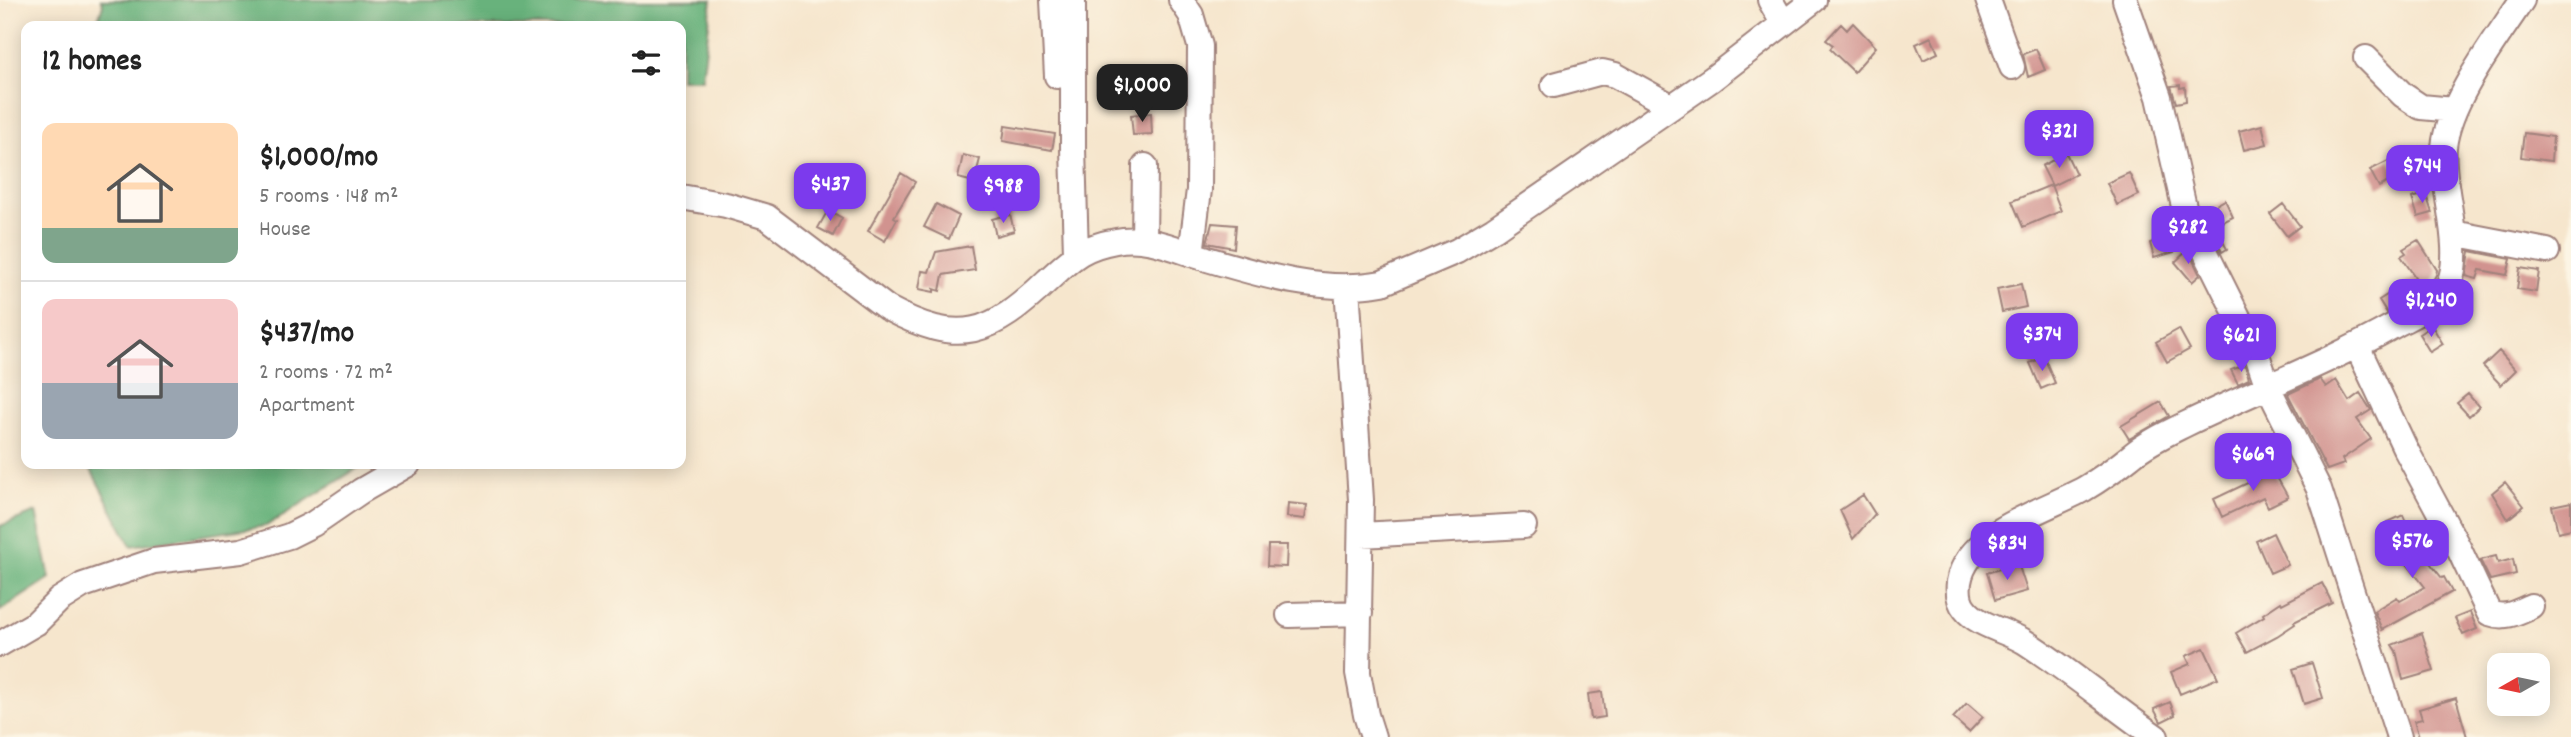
<!DOCTYPE html>
<meta charset="utf-8">
<style>
body{margin:0;font-family:Dekko,sans-serif;background:#f6f6f6;color:#222;height:100vh;display:flex;flex-direction:column;font-size:26px;white-space:nowrap}
*{box-sizing:border-box;margin:0}
p{font-size:23px;color:#767676}
.icon{flex:none;width:38px;height:38px;fill:none;stroke:currentColor;stroke-width:2;stroke-linecap:round;stroke-linejoin:round}
.map{position:relative;flex:1;overflow:hidden}
.sheet{position:absolute;left:21px;top:21px;width:665px;height:448px;display:flex;flex-direction:column;background:#fff;border-radius:14px;box-shadow:0 4px 18px #0003}
.sheet>*{flex:none}
.needle{width:46px;rotate:261deg}
.tools{position:absolute;left:2487px;top:653px;display:grid;gap:14px}
.tools a{display:grid;place-items:center;width:63px;height:63px;border-radius:14px;background:#fff;box-shadow:0 4px 18px #0003;font-size:35px}
.price{position:absolute;translate:-50% -60px;padding:0 16px;border-radius:14px;background:#7c3aed;color:#fff;font-size:23px;line-height:46px;filter:drop-shadow(0 2px 4px #0008)}
.price::after{content:'';position:absolute;left:50%;top:42px;width:21px;height:16px;margin-left:-10px;background:inherit;clip-path:polygon(0 0,100% 0,50% 100%)}
.price.on{background:#222;color:#fff}
ul{padding:0;list-style:none}
li{display:flex;align-items:center;gap:21px;height:175px;padding:0 21px}
li+li{border-top:2px solid #e0e0e0}
li span{display:grid;place-items:center;flex:none;width:196px;height:140px;border-radius:14px;color:#555}
li>.icon{margin-inline-start:auto}
span .icon{width:84px;height:84px;fill:#fffc;stroke-width:1}
li b{font-size:30px}
h2{display:flex;justify-content:space-between;align-items:center;height:84px;padding:0 21px;font-size:30px}
.map>svg:first-child{display:block}
.forest{fill:#68b27b;stroke:#596853;stroke-width:2}
.building{fill:#d1938f}
.lines{fill:none;stroke-linecap:round;stroke-linejoin:round}
.minor-casing{stroke:#a0827c;stroke-width:28}
.minor{stroke:#fff;stroke-width:24}
</style>
<div class="map">
<svg width="2571" height="737" viewBox="0 0 2571 737">
<rect width="100%" height="100%" fill="#fcf5e5"/>
<filter id="ink" filterUnits="userSpaceOnUse"><feTurbulence type="fractalNoise" baseFrequency=".0143" numOctaves="2"/><feDisplacementMap in="SourceGraphic" scale="14" xChannelSelector="R" yChannelSelector="G"/><feConvolveMatrix kernelMatrix="1 2 1 2 8 2 1 2 1" color-interpolation-filters="sRGB"/></filter>
<filter id="wash" filterUnits="userSpaceOnUse"><feTurbulence type="fractalNoise" baseFrequency=".00686" numOctaves="4" result="noise"/><feDisplacementMap in="SourceGraphic" scale="28" xChannelSelector="R" yChannelSelector="G"/><feGaussianBlur stdDeviation="1.57" result="paint"/><feColorMatrix in="noise" values="0 0 0 0 0 0 0 0 0 0 0 0 0 0 0 0 0 1.4 0 .05"/><feComposite in="paint" operator="in"/></filter>
<g filter="url(#wash)">
<rect width="100%" height="100%" fill="#f6e6cd"/>
<!-- forest -->
<path class="forest" d="M 101,0 L 712,0 L 702,79 L 681,79 L 681,26 L 96,26 L 103,4 Z
M 88,464 L 364,464 L 266,526 L 131,546 Z
M 36,512 L 50,578 L 0,611 L 0,526 Z"/>
<g id="blocks">
<!-- building -->
<path class="building" d="M 1853,23 L 1876,47 L 1854,72 L 1830,49 L 1833,45 L 1826,40 L 1841,24 L 1847,30 Z
M 1931,37 L 1938,53 L 1923,60 L 1916,44 Z
M 2036,49 L 2045,70 L 2028,77 L 2023,54 Z
M 2180,85 L 2180,88 L 2185,87 L 2186,101 L 2176,103 L 2171,86 Z
M 1151,113 L 1152,134 L 1133,135 L 1131,115 Z
M 2262,125 L 2267,144 L 2244,150 L 2239,131 Z
M 1005,126 L 1055,134 L 1052,150 L 1003,141 Z
M 2524,133 L 2553,137 L 2551,161 L 2521,157 Z
M 2066,153 L 2076,174 L 2052,186 L 2042,166 Z
M 963,155 L 980,159 L 974,182 L 958,178 Z
M 2390,160 L 2398,177 L 2379,187 L 2370,170 Z
M 901,173 L 915,182 L 894,217 L 897,219 L 885,241 L 868,231 Z
M 2129,173 L 2139,195 L 2117,205 L 2107,183 Z
M 2051,185 L 2061,211 L 2023,227 L 2012,201 Z
M 2426,194 L 2432,213 L 2418,217 L 2412,198 Z
M 2225,200 L 2233,217 L 2215,226 L 2207,210 Z
M 936,204 L 959,216 L 949,239 L 924,227 Z
M 2283,204 L 2300,226 L 2287,236 L 2270,214 Z
M 828,210 L 842,218 L 833,236 L 818,228 Z
M 1010,214 L 1014,231 L 996,236 L 992,219 Z
M 1212,223 L 1236,225 L 1234,248 L 1207,243 Z
M 2217,231 L 2227,249 L 2222,252 L 2213,233 Z
M 2169,236 L 2174,252 L 2154,258 L 2150,243 Z
M 2418,240 L 2437,270 L 2436,275 L 2431,284 L 2387,313 L 2379,300 L 2415,277 L 2401,256 L 2406,253 L 2403,249 Z
M 971,246 L 975,270 L 943,275 L 940,291 L 934,289 L 934,292 L 919,289 L 922,271 L 929,272 L 936,252 Z
M 2188,250 L 2200,275 L 2192,282 L 2175,262 Z
M 2470,251 L 2511,259 L 2507,275 L 2480,270 L 2477,279 L 2466,276 Z
M 2520,268 L 2539,271 L 2536,292 L 2517,289 Z
M 2021,284 L 2026,307 L 2002,312 L 1997,289 Z
M 2432,326 L 2443,344 L 2430,352 L 2419,334 Z
M 2179,329 L 2190,349 L 2167,362 L 2156,342 Z
M 2499,351 L 2516,370 L 2501,385 L 2483,366 Z
M 2044,357 L 2055,383 L 2041,389 L 2030,363 Z
M 2245,365 L 2249,379 L 2238,384 L 2231,370 Z
M 2320,379 L 2326,387 L 2336,380 L 2349,401 L 2360,393 L 2371,410 L 2357,419 L 2371,439 L 2342,459 L 2344,464 L 2327,470 L 2288,394 Z
M 2468,394 L 2479,407 L 2469,416 L 2457,403 Z
M 2161,402 L 2169,416 L 2129,439 L 2121,426 Z
M 2270,465 L 2288,497 L 2268,507 L 2263,497 L 2222,517 L 2214,499 L 2254,480 L 2251,475 Z
M 2505,482 L 2524,506 L 2508,519 L 2492,493 Z
M 1863,495 L 1875,514 L 1853,539 L 1840,510 Z
M 2571,502 L 2571,529 L 2558,532 L 2552,506 Z
M 1288,503 L 1307,505 L 1305,519 L 1287,517 Z
M 2403,515 L 2415,544 L 2442,578 L 2444,577 L 2452,592 L 2382,630 L 2374,611 L 2397,597 L 2400,601 L 2425,587 L 2405,561 L 2388,522 Z
M 2273,533 L 2288,565 L 2270,573 L 2256,541 Z
M 1268,545 L 1287,545 L 1286,567 L 1267,566 Z
M 2496,556 L 2498,563 L 2513,559 L 2516,574 L 2490,580 L 2480,560 Z
M 2018,563 L 2027,591 L 1995,600 L 1987,573 Z
M 2322,583 L 2332,603 L 2294,622 L 2295,624 L 2277,636 L 2247,652 L 2236,633 L 2264,616 L 2263,614 L 2281,602 L 2282,604 Z
M 2470,612 L 2477,629 L 2463,635 L 2455,618 Z
M 2422,633 L 2434,671 L 2403,680 L 2396,651 L 2392,645 Z
M 2204,648 L 2218,678 L 2180,694 L 2171,672 L 2190,664 L 2186,656 Z
M 2312,663 L 2323,698 L 2304,704 L 2293,669 Z
M 1602,692 L 1605,717 L 1591,719 L 1588,694 Z
M 2456,698 L 2467,737 L 2419,737 L 2414,721 L 2422,719 L 2419,709 Z
M 2170,702 L 2175,715 L 2161,722 L 2154,709 Z
M 1967,703 L 1983,717 L 1969,732 L 1953,718 Z"/>
</g>
</g>
<g filter="url(#ink)">
<use href="#blocks" fill-opacity="0" stroke="#a0827c" stroke-width="2"/>
<g class="lines">
<defs>
<path id="minor" d="M 1053,0 L 1057,76
M 1073,0 L 1073,148 L 1076,254
M 1181,0 L 1191,15 L 1200,46 L 1199,190 L 1191,254
M 1770,0 L 1783,23
M 1988,0 L 2012,67
M 2125,0 L 2159,97 L 2185,211 L 2257,355 L 2268,387 L 2319,489 L 2399,737
M 2366,58 L 2403,95 L 2421,107 L 2454,110
M 1554,85 L 1602,72 L 1615,75 L 1671,106
M 681,197 L 726,205 L 767,217 L 887,308 C 960,347 991,335 1048,280 C 1072,258 1082,247 1116,241 C 1146,235 1175,249 1204,258 C 1261,275 1323,294 1382,283 L 1457,251 L 1494,229 L 1712,79 L 1814,0
M 2453,233 L 2547,251
M 1144,240 L 1145,166
M 1347,286 L 1361,500 L 1358,673 L 1366,715 L 1373,737
M 2357,346 L 2405,448 L 2458,547 L 2489,613 C 2505,619 2516,613 2531,606
M 1361,535 L 1524,526
M 1289,615 L 1360,613
M 0,644 L 36,623 L 59,600 L 83,585 L 154,561 L 241,551 L 289,536 L 313,524 L 361,491 L 408,464
M 2156,737 C 2112,706 2070,671 2025,642 C 2008,631 1978,626 1965,609 C 1958,601 1958,591 1959,582 C 1967,532 2046,510 2084,489 C 2101,479 2116,468 2131,456 C 2146,443 2168,433 2186,424 C 2256,390 2328,363 2395,325 C 2411,316 2431,308 2443,294 C 2470,260 2439,187 2444,147 C 2449,100 2496,40 2522,0"/>
</defs>
<!-- minor casing -->
<use href="#minor" class="minor-casing"/>
<!-- minor -->
<use href="#minor" class="minor"/>
</g>
</g>
</svg>
<div class="tools">
<a><svg class="needle" viewBox="-14 -14 28 28"><path d="M0-13l5 13h-10z" fill="#e53935"/><path d="M0 13l5-13h-10z" fill="#767676"/></svg></a>
</div>
<b class="price on" style="left:1142px;top:124px">$1,000</b>
<b class="price" style="left:2059px;top:170px">$321</b>
<b class="price" style="left:2422px;top:205px">$744</b>
<b class="price" style="left:830px;top:223px">$437</b>
<b class="price" style="left:1003px;top:225px">$988</b>
<b class="price" style="left:2188px;top:266px">$282</b>
<b class="price" style="left:2431px;top:339px">$1,240</b>
<b class="price" style="left:2042px;top:373px">$374</b>
<b class="price" style="left:2241px;top:374px">$621</b>
<b class="price" style="left:2253px;top:493px">$669</b>
<b class="price" style="left:2412px;top:580px">$576</b>
<b class="price" style="left:2007px;top:582px">$834</b>
<section class="sheet">
<h2>12 homes<svg class="icon" aria-label="filters" viewBox="0 0 24 24"><path d="M4 7h16M4 17h16"/><circle cx="9" cy="7" r="2"/><circle cx="15" cy="17" r="2"/></svg></h2>
<ul>
<li><span style="background:linear-gradient(#ffd9b3 75%,#7fa58c 0)"><svg class="icon" aria-label="home" viewBox="0 0 24 24"><path d="M3 11l9-7 9 7M6 9v11h12V9"/></svg></span><div><b>$1,000/mo</b><p>5 rooms · 148 m²</p><p>House</p></div></li>
<li><span style="background:linear-gradient(#f6c9c9 60%,#9aa5b1 0)"><svg class="icon" aria-label="home" viewBox="0 0 24 24"><path d="M3 11l9-7 9 7M6 9v11h12V9"/></svg></span><div><b>$437/mo</b><p>2 rooms · 72 m²</p><p>Apartment</p></div></li>
</ul>
</section>
</div>
